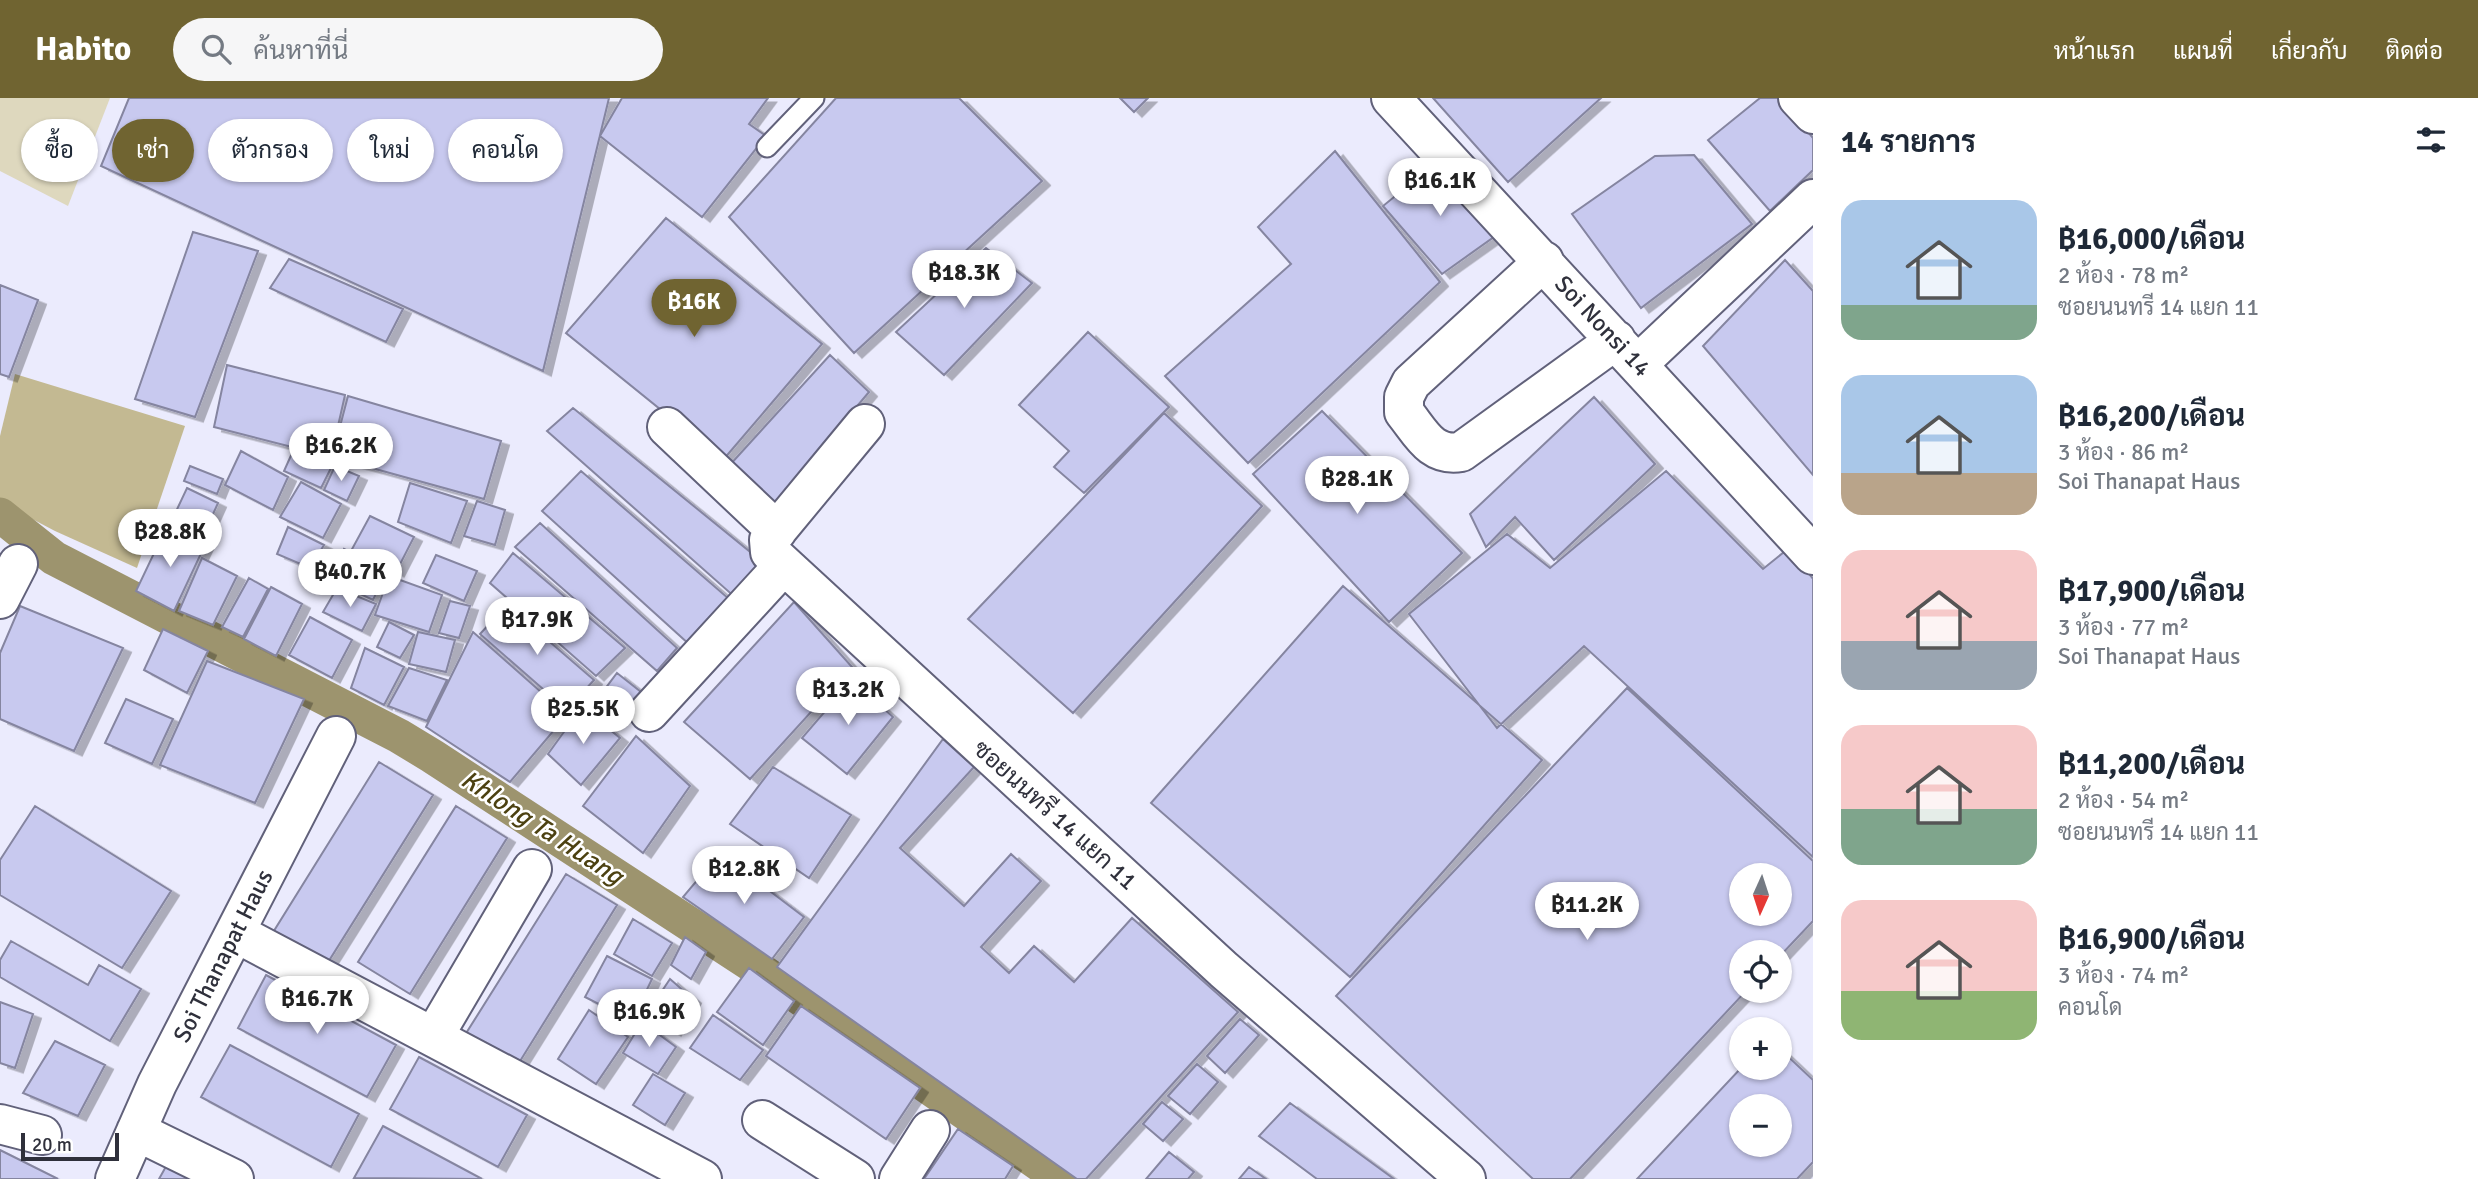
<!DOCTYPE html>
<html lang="th">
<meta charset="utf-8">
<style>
body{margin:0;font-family:Signika,Sarabun,sans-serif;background:#f6f6f7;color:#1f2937;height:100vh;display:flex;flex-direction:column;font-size:26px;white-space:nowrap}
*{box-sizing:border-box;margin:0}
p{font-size:23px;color:#747a83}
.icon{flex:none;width:38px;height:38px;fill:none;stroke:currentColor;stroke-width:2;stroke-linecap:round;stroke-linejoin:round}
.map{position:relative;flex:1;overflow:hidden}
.sheet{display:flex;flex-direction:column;background:#fff;width:665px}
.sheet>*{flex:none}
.hud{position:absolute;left:21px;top:21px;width:665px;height:63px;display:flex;gap:14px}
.needle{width:46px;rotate:183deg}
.buttons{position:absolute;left:1729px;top:765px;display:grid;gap:14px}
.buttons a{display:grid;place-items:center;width:63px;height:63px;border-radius:50%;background:#fff;box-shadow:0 2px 5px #0004;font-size:35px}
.scale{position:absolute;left:21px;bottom:18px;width:98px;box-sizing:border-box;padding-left:7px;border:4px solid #2f303b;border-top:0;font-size:19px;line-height:24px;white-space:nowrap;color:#2f303b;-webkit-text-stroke:5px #fff;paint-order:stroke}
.price{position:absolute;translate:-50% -60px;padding:0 16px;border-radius:24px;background:#fff;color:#222;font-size:23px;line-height:46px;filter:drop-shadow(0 2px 4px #0008)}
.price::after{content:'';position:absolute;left:50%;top:42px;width:21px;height:16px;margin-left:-10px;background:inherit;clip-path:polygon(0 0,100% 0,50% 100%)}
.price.selected{background:#706431;color:#fff}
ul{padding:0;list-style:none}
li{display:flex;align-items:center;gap:21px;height:175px;padding:0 28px}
li span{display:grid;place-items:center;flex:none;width:196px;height:140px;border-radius:21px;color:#555}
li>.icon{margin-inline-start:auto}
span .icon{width:84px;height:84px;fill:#fffc;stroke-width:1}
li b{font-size:30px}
h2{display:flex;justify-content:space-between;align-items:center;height:84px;padding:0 28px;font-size:30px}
.pill{padding:0 24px;border-radius:32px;background:#fff;box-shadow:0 2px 5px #0004;font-size:24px;line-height:63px}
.pill.selected{background:#706431;color:#fff}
header{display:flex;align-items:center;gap:42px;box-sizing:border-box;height:98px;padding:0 35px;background:#706431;color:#fff}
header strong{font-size:33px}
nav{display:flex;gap:38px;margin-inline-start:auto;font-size:24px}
.search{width:490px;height:63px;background:#f6f6f7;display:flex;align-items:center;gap:18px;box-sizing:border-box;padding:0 24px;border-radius:38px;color:#747a83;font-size:26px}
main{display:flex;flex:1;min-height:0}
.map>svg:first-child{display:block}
.green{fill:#ded8be}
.forest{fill:#c3b992}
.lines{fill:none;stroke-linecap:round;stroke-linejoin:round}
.canal{stroke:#9d946e;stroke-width:35}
.building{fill:#c8c9ef;stroke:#8585a0;stroke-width:2;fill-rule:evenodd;filter:url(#shadow)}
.service-casing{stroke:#61617a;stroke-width:23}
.minor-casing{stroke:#61617a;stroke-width:42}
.service{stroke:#fff;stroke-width:19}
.minor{stroke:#fff;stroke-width:38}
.labels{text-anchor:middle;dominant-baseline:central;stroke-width:5;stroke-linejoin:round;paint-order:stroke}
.street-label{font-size:24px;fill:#2f303b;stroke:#fff}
.water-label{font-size:26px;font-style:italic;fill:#4c4111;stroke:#fff}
</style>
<header>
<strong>Habito</strong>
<div class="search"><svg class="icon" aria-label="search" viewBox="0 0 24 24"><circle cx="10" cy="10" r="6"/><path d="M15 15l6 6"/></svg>ค้นหาที่นี่</div>
<nav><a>หน้าแรก</a><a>แผนที่</a><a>เกี่ยวกับ</a><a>ติดต่อ</a></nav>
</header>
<main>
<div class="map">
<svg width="1813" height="1081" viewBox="0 0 1813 1081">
<defs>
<filter id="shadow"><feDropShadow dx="8" dy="4.5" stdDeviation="0" flood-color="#0004"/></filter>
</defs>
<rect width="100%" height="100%" fill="#ebebfd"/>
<!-- green -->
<path class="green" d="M 0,0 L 110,0 L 68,108 L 0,73 Z"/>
<!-- forest -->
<path class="forest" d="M 15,276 L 185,328 L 137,470 L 55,433 L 0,404 L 0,338 Z"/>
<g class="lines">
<!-- canal -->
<path class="canal" d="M 0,417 L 54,460 L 399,638 L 432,658 L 757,870 L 1061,1081"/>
</g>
<!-- building -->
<path class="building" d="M 129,0 L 609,0 L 543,273 L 101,68 Z
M 622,0 L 768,0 L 749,26 L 766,38 L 702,119 L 600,38 Z
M 836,0 L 959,0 L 1042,83 L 854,255 L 729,119 Z
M 1120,0 L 1148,0 L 1134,14 Z
M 1433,0 L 1601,0 L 1508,84 Z
M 1760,0 L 1780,0 L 1813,40 L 1813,72 L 1770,113 L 1708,42 Z
M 1335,53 L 1440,184 L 1248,365 L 1165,278 L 1291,166 L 1258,129 Z
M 1694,57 L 1752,126 L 1641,210 L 1572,116 L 1655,58 Z
M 1438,63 L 1498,136 L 1442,176 L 1383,108 Z
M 666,120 L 822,246 L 723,362 L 566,235 Z
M 193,134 L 258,153 L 195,319 L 135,301 Z
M 986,150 L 1032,185 L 944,277 L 896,234 Z
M 289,161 L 403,211 L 386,244 L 270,190 Z
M 1785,162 L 1813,193 L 1813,377 L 1703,248 Z
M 0,187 L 38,202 L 9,279 L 0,276 Z
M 1088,234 L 1169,309 L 1084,395 L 1054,369 L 1069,353 L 1019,307 Z
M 830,257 L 869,294 L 772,409 L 728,369 Z
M 227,267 L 345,297 L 331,359 L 214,329 Z
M 348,298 L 501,343 L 484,401 L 332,359 Z
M 1594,299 L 1655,366 L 1554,462 L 1515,419 L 1486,449 L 1470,416 Z
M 573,310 L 770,470 L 737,501 L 547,333 Z
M 1322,313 L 1462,455 L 1389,524 L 1253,376 Z
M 1164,315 L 1262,408 L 1073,615 L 968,521 Z
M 241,353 L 288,379 L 273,412 L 225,387 Z
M 293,353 L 333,366 L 321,390 L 284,373 Z
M 190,368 L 223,381 L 217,396 L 184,383 Z
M 335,368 L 359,378 L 347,403 L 324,392 Z
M 581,373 L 729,501 L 690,547 L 542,413 Z
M 1666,373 L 1763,471 L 1789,450 L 1813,481 L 1813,759 L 1584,548 L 1497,630 L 1409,516 L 1507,436 L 1550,470 Z
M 301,384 L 341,406 L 323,440 L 280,419 Z
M 410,385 L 467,403 L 451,445 L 398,424 Z
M 187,390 L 218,405 L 204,436 L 172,422 Z
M 477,403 L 505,412 L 495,447 L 464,438 Z
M 370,418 L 414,439 L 396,474 L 351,453 Z
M 540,425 L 677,550 L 657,573 L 515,449 Z
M 288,429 L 324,447 L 310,470 L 277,456 Z
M 166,430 L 205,447 L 174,513 L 136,493 Z
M 344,451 L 387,473 L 373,502 L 331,482 Z
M 513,455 L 625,550 L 596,578 L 490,485 Z
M 436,457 L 477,473 L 464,503 L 423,485 Z
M 202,460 L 237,478 L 213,527 L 179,513 Z
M 389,478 L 442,497 L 429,534 L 375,517 Z
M 249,480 L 268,491 L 243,539 L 222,529 Z
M 1343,488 L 1542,662 L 1350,879 L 1151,705 Z
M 271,489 L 302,506 L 276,558 L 244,541 Z
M 337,490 L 376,506 L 362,533 L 323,514 Z
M 450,503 L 470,508 L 459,540 L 439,535 Z
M 794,504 L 852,569 L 750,681 L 684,624 Z
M 507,507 L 594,582 L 567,612 L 480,536 Z
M 20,508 L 123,550 L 74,653 L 0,621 L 0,555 Z
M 310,519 L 352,542 L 332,580 L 289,557 Z
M 389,524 L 414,537 L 400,560 L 377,549 Z
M 163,531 L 208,553 L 187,595 L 144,572 Z
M 418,534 L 455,542 L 446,574 L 409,566 Z
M 473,534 L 567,617 L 510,684 L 426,629 Z
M 365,550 L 404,569 L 384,607 L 351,590 Z
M 207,563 L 304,601 L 255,705 L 160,667 Z
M 409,570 L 447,582 L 427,623 L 388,608 Z
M 617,575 L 641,594 L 620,619 L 599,599 Z
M 852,582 L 893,619 L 847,676 L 802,640 Z
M 1627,590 L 1813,763 L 1813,823 L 1780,858 L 1780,854 L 1741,854 L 1741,892 L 1747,892 L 1570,1081 L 1533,1081 L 1336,898 ZM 1741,777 L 1780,777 L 1780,816 L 1741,816 Z
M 126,601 L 173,621 L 152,666 L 105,645 Z
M 582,609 L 620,640 L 581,687 L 548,656 Z
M 636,638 L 690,688 L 643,755 L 583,708 Z
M 943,641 L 974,669 L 900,750 L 964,808 L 1011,756 L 1041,783 L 981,849 L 1009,875 L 1034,848 L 1074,884 L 1132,820 L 1238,914 L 1086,1081 L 1077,1081 L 777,869 Z
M 379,664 L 433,697 L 325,869 L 272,836 Z
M 773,669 L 851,717 L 809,780 L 730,726 Z
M 35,708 L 171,793 L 122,870 L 0,797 L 0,762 Z
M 456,708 L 507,740 L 410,896 L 358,864 Z
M 720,755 L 804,819 L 772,861 L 683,799 Z
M 566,776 L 617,807 L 517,968 L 465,937 Z
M 633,821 L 672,845 L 652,878 L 614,856 Z
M 685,839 L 706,854 L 691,881 L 671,867 Z
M 11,843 L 88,887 L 99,867 L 141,891 L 110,943 L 0,879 L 0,862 Z
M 607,858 L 652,881 L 632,923 L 585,899 Z
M 749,870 L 794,903 L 763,947 L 717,914 Z
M 266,877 L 396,947 L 367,999 L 238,930 Z
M 670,881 L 693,901 L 673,933 L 646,917 Z
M 0,904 L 33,916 L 15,970 L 0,965 Z
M 801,908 L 920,990 L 886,1041 L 766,958 Z
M 589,912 L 628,939 L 596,986 L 558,961 Z
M 713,917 L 763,952 L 740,982 L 690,950 Z
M 1240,921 L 1259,937 L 1225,975 L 1207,958 Z
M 642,924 L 676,949 L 658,976 L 623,955 Z
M 55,943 L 105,967 L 78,1018 L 23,995 Z
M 230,947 L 359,1016 L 331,1069 L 201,999 Z
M 1780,951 L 1813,982 L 1813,1064 L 1797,1081 L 1637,1081 L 1741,970 L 1780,970 ZM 1741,1008 L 1780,1008 L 1780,1046 L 1741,1046 Z
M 419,959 L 527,1017 L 498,1069 L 390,1011 Z
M 1197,966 L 1218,984 L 1190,1016 L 1168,998 Z
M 653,976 L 685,995 L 665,1027 L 633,1007 Z
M 1162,1004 L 1183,1021 L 1163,1043 L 1143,1026 Z
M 1290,1005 L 1394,1081 L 1317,1081 L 1259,1038 Z
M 383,1028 L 482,1081 L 354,1080 Z
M 958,1031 L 1013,1068 L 1005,1081 L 924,1081 Z
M 0,1052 L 58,1081 L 0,1081 Z
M 1169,1054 L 1194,1074 L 1188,1081 L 1146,1081 Z
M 169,1063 L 203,1081 L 159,1081 Z
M 1249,1069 L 1266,1081 L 1239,1081 Z"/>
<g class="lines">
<defs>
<path id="service" d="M 767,49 L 814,0"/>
<path id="minor" d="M 1391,0 L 1813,457
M 1798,0 L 1813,16
M 1544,163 L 1411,285 L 1404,299 L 1404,314 C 1421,335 1431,359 1461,354 L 1616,242
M 1638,266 L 1813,101
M 865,326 L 769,442 L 770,454 L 1224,872 L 1466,1081
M 667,329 L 777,433
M 0,501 L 18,466
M 649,614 L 783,468
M 236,835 L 702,1081
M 434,938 L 532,771
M 762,1022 L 855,1081
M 0,1026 L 42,1037
M 136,1033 L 234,1081
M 115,1081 L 157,986 L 336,638
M 899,1081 L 930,1032"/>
</defs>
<!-- service casing -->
<use href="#service" class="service-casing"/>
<!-- minor casing -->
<use href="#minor" class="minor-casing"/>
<!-- service -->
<use href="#service" class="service"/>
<!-- minor -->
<use href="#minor" class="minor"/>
</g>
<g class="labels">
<!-- street labels -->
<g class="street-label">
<text transform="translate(1603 228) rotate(47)">Soi Nonsi 14</text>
<text transform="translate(1055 717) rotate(42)">ซอยนนทรี 14 แยก 11</text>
<text transform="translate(223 858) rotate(-63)">Soi Thanapat Haus</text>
</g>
<!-- water labels -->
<g class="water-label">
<text transform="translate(542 730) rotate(33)">Khlong Ta Huang</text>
</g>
</g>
</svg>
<div class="buttons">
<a><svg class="needle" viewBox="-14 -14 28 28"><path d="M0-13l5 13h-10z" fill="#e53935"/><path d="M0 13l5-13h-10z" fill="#747a83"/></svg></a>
<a><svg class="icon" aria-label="locate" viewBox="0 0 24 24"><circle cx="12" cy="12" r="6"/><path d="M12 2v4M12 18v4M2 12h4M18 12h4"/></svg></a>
<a>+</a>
<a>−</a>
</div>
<div class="scale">20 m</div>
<b class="price" style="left:1440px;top:120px">฿16.1K</b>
<b class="price" style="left:964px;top:212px">฿18.3K</b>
<b class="price selected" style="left:694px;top:241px">฿16K</b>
<b class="price" style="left:341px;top:385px">฿16.2K</b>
<b class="price" style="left:1357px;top:418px">฿28.1K</b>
<b class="price" style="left:170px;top:471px">฿28.8K</b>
<b class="price" style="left:350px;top:511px">฿40.7K</b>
<b class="price" style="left:537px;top:559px">฿17.9K</b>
<b class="price" style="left:848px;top:629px">฿13.2K</b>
<b class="price" style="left:583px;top:648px">฿25.5K</b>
<b class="price" style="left:744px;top:808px">฿12.8K</b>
<b class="price" style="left:1587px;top:844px">฿11.2K</b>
<b class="price" style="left:317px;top:938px">฿16.7K</b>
<b class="price" style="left:649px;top:951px">฿16.9K</b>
<div class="hud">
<a class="pill">ซื้อ</a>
<a class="pill selected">เช่า</a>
<a class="pill">ตัวกรอง</a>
<a class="pill">ใหม่</a>
<a class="pill">คอนโด</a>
</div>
</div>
<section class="sheet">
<h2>14 รายการ<svg class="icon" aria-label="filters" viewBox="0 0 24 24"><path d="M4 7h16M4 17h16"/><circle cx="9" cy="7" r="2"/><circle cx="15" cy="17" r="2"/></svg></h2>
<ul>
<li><span style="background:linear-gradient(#a9c7e8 75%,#7fa58c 0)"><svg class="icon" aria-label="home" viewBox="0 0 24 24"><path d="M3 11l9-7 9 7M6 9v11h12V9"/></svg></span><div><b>฿16,000/เดือน</b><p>2 ห้อง · 78 m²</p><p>ซอยนนทรี 14 แยก 11</p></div></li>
<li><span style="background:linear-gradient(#a9c7e8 70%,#b9a48a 0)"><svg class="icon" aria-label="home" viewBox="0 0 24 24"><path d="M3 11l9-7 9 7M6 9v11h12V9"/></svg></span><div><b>฿16,200/เดือน</b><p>3 ห้อง · 86 m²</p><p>Soi Thanapat Haus</p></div></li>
<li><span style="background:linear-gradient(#f6c9c9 65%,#9aa5b1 0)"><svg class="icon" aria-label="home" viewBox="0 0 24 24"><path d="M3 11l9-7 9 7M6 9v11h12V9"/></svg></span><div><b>฿17,900/เดือน</b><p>3 ห้อง · 77 m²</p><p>Soi Thanapat Haus</p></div></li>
<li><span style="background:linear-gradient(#f6c9c9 60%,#7fa58c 0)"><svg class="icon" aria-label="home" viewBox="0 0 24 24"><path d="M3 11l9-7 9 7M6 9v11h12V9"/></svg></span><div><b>฿11,200/เดือน</b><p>2 ห้อง · 54 m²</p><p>ซอยนนทรี 14 แยก 11</p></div></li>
<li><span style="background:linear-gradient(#f6c9c9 65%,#8fb573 0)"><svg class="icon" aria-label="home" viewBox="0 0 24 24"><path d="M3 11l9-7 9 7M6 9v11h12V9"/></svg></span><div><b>฿16,900/เดือน</b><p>3 ห้อง · 74 m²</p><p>คอนโด</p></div></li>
</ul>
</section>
</main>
